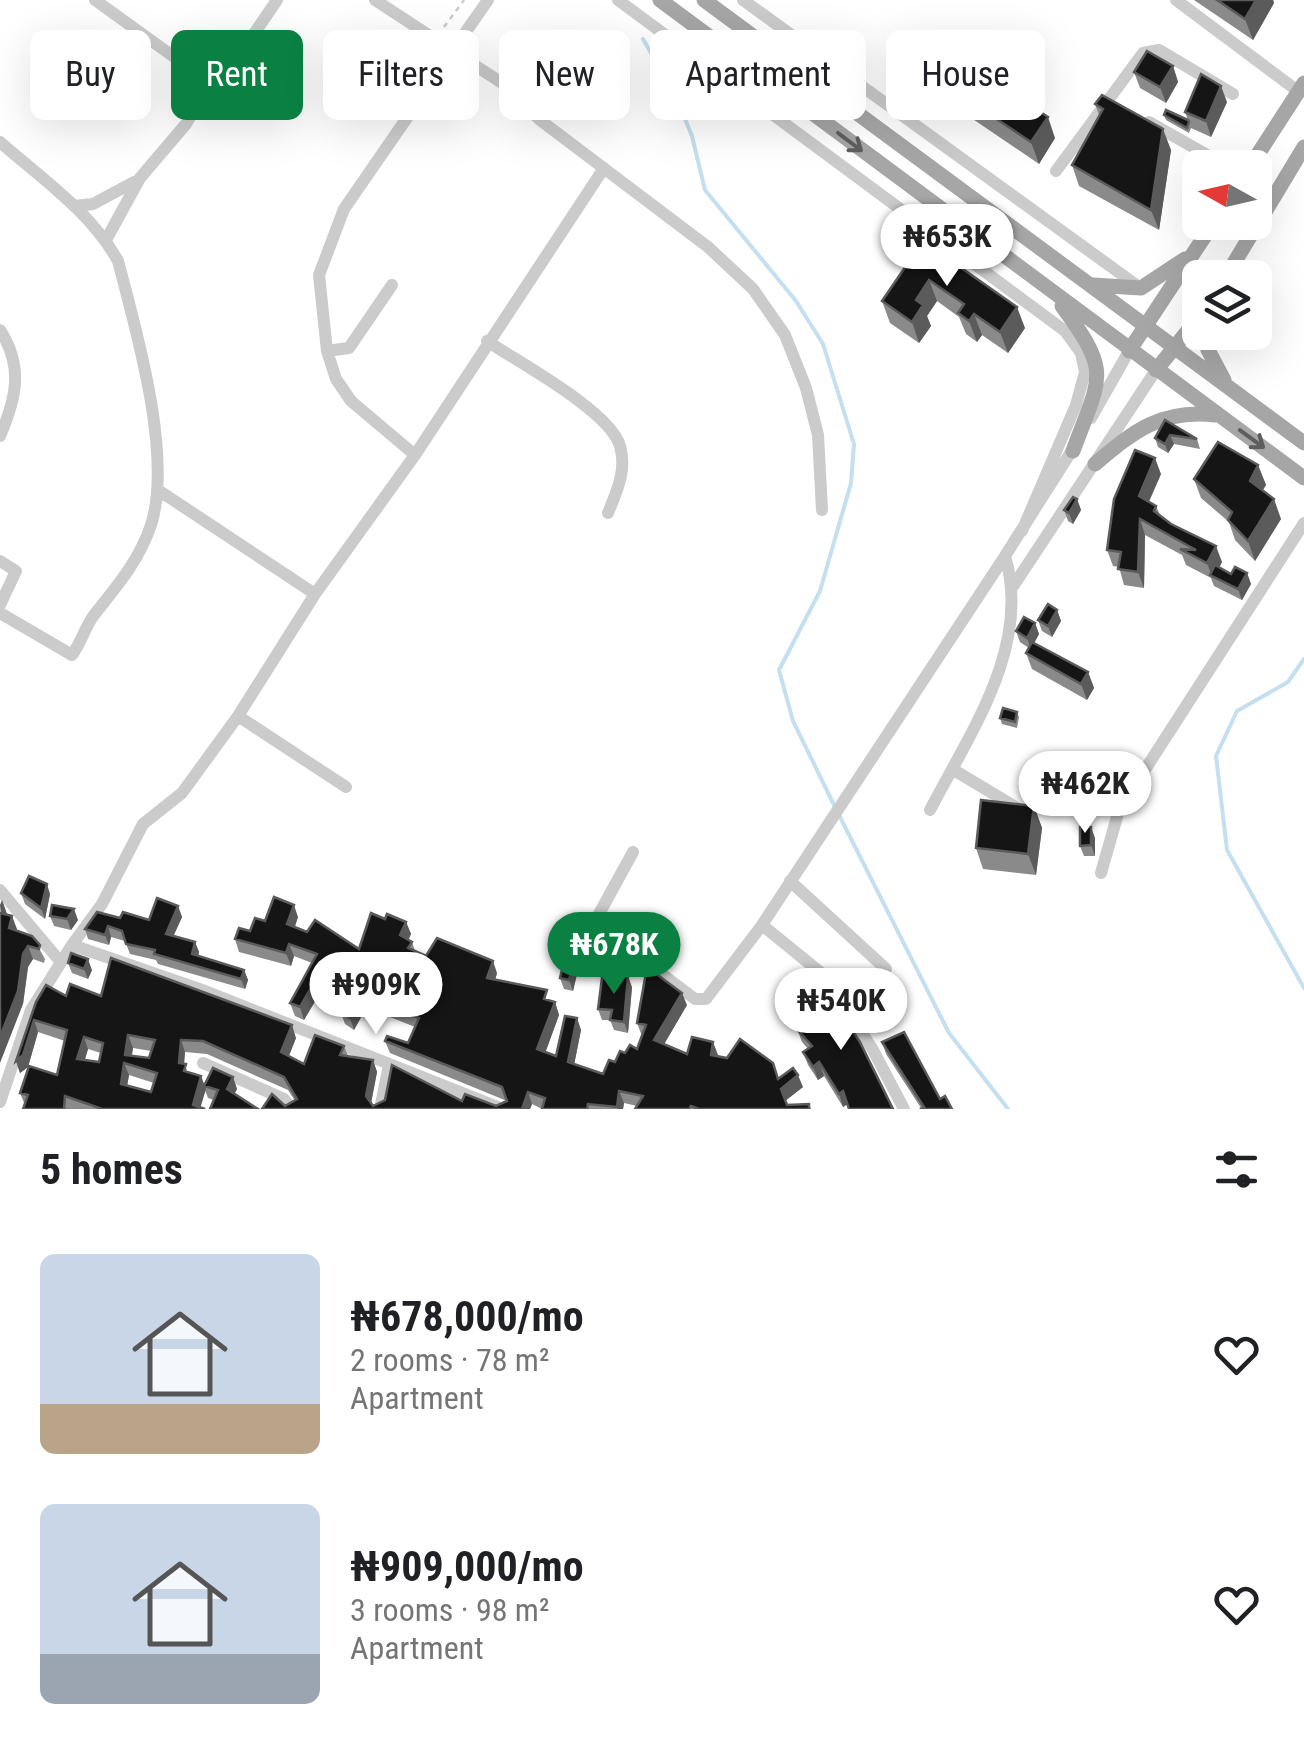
<!DOCTYPE html>
<meta charset="utf-8">
<style>
body{margin:0;font-family:"Roboto Condensed",sans-serif;background:#f6f6f6;color:#202124;height:100vh;display:flex;flex-direction:column;font-size:38px;white-space:nowrap}
*{box-sizing:border-box;margin:0}
p{font-size:32px;color:#757577}
.icon{flex:none;width:55px;height:55px;fill:none;stroke:currentColor;stroke-width:2;stroke-linecap:round;stroke-linejoin:round}
.map{position:relative;height:1109px;overflow:hidden}
.sheet{display:flex;flex-direction:column;background:#fff;flex:1}
.sheet>*{flex:none}
.top-card{position:absolute;left:30px;top:30px;width:1245px;height:90px;display:flex;gap:20px}
.needle{width:65px;rotate:278deg}
.fabs{position:absolute;left:1182px;top:150px;display:grid;gap:20px}
.fabs a{display:grid;place-items:center;width:90px;height:90px;border-radius:15px;background:#fff;box-shadow:0 10px 40px #0002;font-size:50px}
.price{position:absolute;translate:-50% -85px;padding:0 22px;border-radius:35px;background:#fff;color:#222;font-size:32px;line-height:65px;filter:drop-shadow(0 2px 5px #0008)}
.price::after{content:'';position:absolute;left:50%;top:60px;width:30px;height:22px;margin-left:-15px;background:inherit;clip-path:polygon(0 0,100% 0,50% 100%)}
.price.active{background:#0b8043;color:#fff}
ul{padding:0;list-style:none}
li{display:flex;align-items:center;gap:30px;height:250px;padding:0 40px}
li span{display:grid;place-items:center;flex:none;width:280px;height:200px;border-radius:15px;color:#555}
li>.icon{margin-inline-start:auto}
span .icon{width:120px;height:120px;fill:#fffc;stroke-width:1}
li b{font-size:42px}
h2{display:flex;justify-content:space-between;align-items:center;height:120px;padding:0 40px;font-size:42px}
.tag{padding:0 35px;border-radius:15px;background:#fff;box-shadow:0 10px 40px #0002;font-size:35px;line-height:90px}
.tag.active{background:#0b8043;color:#fff}
.map>svg:first-child{display:block}
.lines{fill:none;stroke-linecap:round;stroke-linejoin:round}
.stream{stroke:#c4dfef;stroke-width:4}
.path{stroke:#cbcbcb;stroke-width:2.5;stroke-dasharray:5 5;stroke-linecap:butt}
.minor{stroke:#cbcbcb;stroke-width:12}
.major{stroke:#a6a6a6;stroke-width:15}
.wall{fill:#8a8a8a;fill-rule:evenodd}
.shaded-wall{fill:#5b5b5b}
.building{fill:#151515;stroke:#5b5b5b;stroke-width:2.5;fill-rule:evenodd}
.oneway{stroke:#5e5e5e}
</style>
<div class="map">
<svg width="1304" height="1109" viewBox="0 0 1304 1109">
<rect width="100%" height="100%" fill="#fff"/>
<g class="lines">
<!-- stream -->
<path class="stream" d="M 643,39 L 674,92 L 692,136 L 705,190 L 796,301 L 823,344 L 854,444 L 851,483 L 820,591 L 779,670 L 793,721 L 834,805
M 1304,659 L 1288,682 L 1237,711 L 1216,756 L 1227,850 L 1304,988
M 838,813 L 949,1033 L 1008,1109"/>
<!-- path -->
<path class="path" d="M 444,27 L 464,0"/>
<!-- minor -->
<path class="minor" d="M 95,0 L 210,83
M 375,0 L 502,83 L 540,120 L 708,247 L 753,289 L 785,335 L 806,388 L 818,435 L 822,510
M 618,0 L 1065,331 L 1081,353 L 1085,372 L 1076,405 L 1022,531
M 743,0 L 1139,287
M 1176,0 L 1299,92
M 451,53 L 488,0
M 1149,122 L 1230,168
M 0,142 C 41,178 91,212 118,261 C 136,330 173,456 151,525 C 139,561 117,586 94,615 C 85,627 81,643 72,655 L 0,613
M 1056,171 L 1143,53 L 1159,50 L 1233,94
M 74,206 L 93,204 L 134,182
M 106,240 L 140,178 L 186,124 L 210,83 L 247,44 L 277,0
M 0,330 C 24,367 16,399 0,436
M 487,341 C 518,362 610,411 620,446 C 627,470 617,491 608,513
M 327,351 L 349,348 L 392,285
M 1091,418 L 1129,351
M 415,455 L 351,401 L 336,379 L 327,351 L 319,275 L 344,209 L 420,99 L 427,79 L 426,38
M 158,490 L 315,594
M 0,561 L 16,571 L 0,605
M 1014,585 L 1156,370
M 238,716 L 346,787
M 952,769 L 1022,811
M 930,810 C 970,733 1032,646 1005,556 L 1076,444
M 633,852 L 594,923 L 695,999 L 706,999 L 762,925
M 1101,873 L 1119,810 L 1304,523
M 790,881 L 886,969
M 0,890 L 59,960
M 72,945 L 102,904 L 143,824 L 182,793 L 238,716 L 315,594 L 415,455 L 604,168
M 203,1063 L 284,1099 L 292,1109
M 0,1102 L 31,1010 L 72,945 L 205,991 L 503,1109
M 380,1109 L 389,1065
M 904,1109 L 873,1050 L 826,977 L 762,925 L 1005,556"/>
<!-- major -->
<path class="major" d="M 660,0 L 1304,478
M 704,0 L 1304,443
M 1249,168 L 1304,83
M 1225,278 L 1304,147
M 1093,285 L 1141,288 L 1185,259
M 1062,306 C 1112,374 1101,375 1073,451
M 1204,332 L 1208,350 L 1224,380
M 1129,351 L 1214,222
M 1156,370 L 1200,316
M 1095,464 C 1134,431 1161,409 1215,415"/>
</g>
<!-- wall -->
<path class="wall" d="M 1194,0 L 1273,0 L 1274,3 L 1253,40 Z
M 1173,66 L 1178,82 L 1166,103 L 1140,88 L 1134,72 Z
M 953,90 L 1055,138 L 1039,164 L 961,111 Z
M 1227,102 L 1211,137 L 1191,128 L 1189,133 L 1166,120 L 1164,115 L 1188,120 L 1185,112 Z
M 1095,104 L 1171,150 L 1159,230 L 1079,186 L 1072,165 L 1099,115 Z
M 923,241 L 1025,328 L 1008,353 L 982,335 L 977,342 L 966,334 L 959,317 L 937,301 L 927,316 L 931,326 L 919,343 L 890,323 L 882,301 Z
M 1165,420 L 1197,439 L 1200,449 L 1174,444 L 1168,453 L 1158,447 L 1155,438 Z
M 1258,465 L 1266,485 L 1262,490 L 1281,519 L 1255,561 L 1235,540 L 1229,522 L 1201,498 L 1194,479 Z
M 1161,474 L 1149,502 L 1156,506 L 1160,515 L 1222,562 L 1219,568 L 1231,574 L 1247,573 L 1251,584 L 1242,600 L 1214,586 L 1211,578 L 1186,565 L 1182,555 L 1145,535 L 1144,588 L 1124,585 L 1119,567 L 1113,566 L 1107,550 Z
M 1077,499 L 1081,510 L 1073,524 L 1068,521 L 1064,510 Z
M 1057,610 L 1061,621 L 1052,637 L 1042,631 L 1038,620 Z
M 1035,623 L 1039,634 L 1034,643 L 1088,672 L 1094,688 L 1087,700 L 1032,669 L 1026,653 L 1029,648 L 1020,642 L 1016,631 Z
M 1017,712 L 1019,717 L 1017,728 L 1002,724 L 1000,718 Z
M 1034,806 L 1042,828 L 1036,875 L 983,869 L 976,848 Z
M 1095,838 L 1095,856 L 1084,856 L 1080,846 Z
M 21,893 L 50,894 L 45,919 L 25,904 Z
M 2,900 L 7,915 L 12,916 L 16,931 L 32,936 L 45,959 L 44,963 L 33,959 L 28,967 L 23,1004 Z
M 178,906 L 182,917 L 173,936 L 195,942 L 199,952 L 198,956 L 244,970 L 248,980 L 245,989 L 158,964 L 156,960 L 130,954 L 125,941 L 111,937 L 109,945 L 88,939 L 85,929 L 120,918 L 149,920 Z
M 50,916 L 78,920 L 71,930 L 54,926 Z
M 298,917 L 295,927 L 359,949 L 385,919 L 406,922 L 411,934 L 408,940 L 412,942 L 415,951 L 426,956 L 497,973 L 495,980 L 555,1002 L 559,1015 L 545,1052 L 556,1056 L 577,1018 L 581,1030 L 574,1065 L 603,1074 L 625,1053 L 637,1049 L 642,1036 L 637,1023 L 687,1005 L 664,1044 L 687,1054 L 713,1042 L 718,1056 L 803,1087 L 785,1101 L 787,1105 L 809,1104 L 811,1109 L 635,1109 L 637,1106 L 624,1103 L 623,1109 L 542,1109 L 532,1104 L 530,1109 L 262,1109 L 285,1106 L 295,1101 L 288,1090 L 207,1054 L 185,1052 L 184,1064 L 188,1072 L 201,1076 L 204,1085 L 233,1077 L 237,1089 L 214,1100 L 208,1098 L 205,1090 L 200,1107 L 205,1109 L 23,1109 L 25,1105 L 20,1093 L 57,1075 L 65,1041 L 38,1032 L 28,1067 L 20,1073 L 16,1061 L 36,1002 L 66,996 L 101,996 L 296,1038 L 289,1056 L 304,1064 L 344,1046 L 348,1056 L 373,1060 L 377,1072 L 371,1104 L 373,1106 L 462,1101 L 496,1106 L 507,1101 L 390,1053 L 385,1041 L 408,1043 L 415,1027 L 375,1011 L 370,998 L 369,997 L 370,1001 L 354,1030 L 345,1024 L 341,1013 L 317,998 L 304,1020 L 295,1016 L 290,1003 L 312,963 L 294,956 L 291,966 L 239,952 L 235,939 L 265,921 ZM 356,971 L 368,974 L 364,985 L 365,989 L 351,980 ZM 133,1048 L 151,1051 L 149,1058 L 132,1056 ZM 88,1049 L 101,1053 L 99,1062 L 85,1060 ZM 129,1075 L 154,1083 L 151,1092 L 127,1086 Z
M 584,945 L 573,991 L 564,989 L 560,978 Z
M 68,963 L 92,970 L 88,979 L 72,973 Z
M 632,987 L 628,1033 L 614,1030 L 610,1020 L 602,1020 L 598,1009 Z
M 802,993 L 893,1109 L 847,1104 L 843,1107 L 824,1076 L 818,1080 L 808,1065 L 803,1052 L 808,1049 L 802,1042 L 797,1029 L 812,1016 L 806,1006 Z
M 882,1042 L 940,1099 L 921,1108 L 886,1054 Z"/>
<!-- shaded-wall -->
<path class="shaded-wall" d="M 1256,0 L 1273,0 L 1274,3 L 1253,40 L 1245,19 Z
M 1173,66 L 1178,82 L 1166,103 L 1160,87 Z
M 1221,86 L 1227,102 L 1211,137 L 1206,121 Z
M 1048,117 L 1055,138 L 1039,164 L 1031,142 Z
M 1163,129 L 1171,150 L 1159,230 L 1151,210 Z
M 929,280 L 937,301 L 927,316 L 931,326 L 919,343 L 912,322 L 916,300 Z
M 1017,307 L 1025,328 L 1008,353 L 1000,332 Z
M 974,314 L 982,335 L 977,342 L 969,321 Z
M 1170,435 L 1174,444 L 1168,453 L 1165,444 Z
M 1155,458 L 1161,474 L 1144,512 L 1139,496 Z
M 1258,465 L 1266,485 L 1257,500 L 1250,481 Z
M 1077,499 L 1081,510 L 1073,524 L 1069,513 Z
M 1274,499 L 1281,519 L 1255,561 L 1248,541 Z
M 1140,519 L 1145,535 L 1144,588 L 1138,572 Z
M 1216,546 L 1222,562 L 1213,579 L 1207,563 Z
M 1247,573 L 1251,584 L 1242,600 L 1238,589 Z
M 1057,610 L 1061,621 L 1052,637 L 1048,626 Z
M 1035,623 L 1039,634 L 1031,649 L 1027,638 Z
M 1088,672 L 1094,688 L 1087,700 L 1081,684 Z
M 1034,806 L 1042,828 L 1036,875 L 1028,854 Z
M 1091,827 L 1095,838 L 1095,856 L 1091,845 Z
M 47,884 L 50,894 L 45,919 L 41,908 Z
M 2,900 L 7,914 L 2,926 L 0,905 Z
M 294,905 L 298,917 L 291,937 L 287,924 Z
M 178,906 L 182,917 L 170,944 L 166,934 Z
M 74,909 L 78,920 L 71,930 L 67,919 Z
M 12,916 L 17,929 L 14,942 L 9,928 Z
M 406,922 L 411,934 L 405,948 L 400,935 Z
M 108,926 L 111,937 L 109,945 L 105,935 Z
M 580,935 L 584,945 L 573,991 L 569,980 Z
M 195,942 L 199,952 L 196,964 L 192,954 Z
M 289,944 L 294,956 L 291,966 L 286,953 Z
M 28,946 L 33,959 L 28,967 L 23,1004 L 0,1063 L 0,1037 L 23,954 Z
M 352,958 L 356,971 L 347,987 L 342,975 Z
M 88,959 L 92,970 L 88,979 L 84,969 Z
M 493,961 L 497,973 L 492,991 L 487,978 Z
M 244,970 L 248,980 L 245,989 L 241,979 Z
M 628,976 L 632,987 L 628,1033 L 624,1022 Z
M 312,986 L 317,998 L 304,1020 L 300,1007 Z
M 366,989 L 370,1001 L 354,1030 L 350,1018 Z
M 682,993 L 687,1005 L 659,1053 L 654,1040 Z
M 555,1002 L 559,1015 L 542,1062 L 537,1049 Z
M 577,1018 L 581,1030 L 572,1075 L 568,1062 Z
M 34,1020 L 38,1032 L 28,1067 L 20,1073 L 16,1061 Z
M 292,1025 L 296,1038 L 285,1065 L 281,1052 Z
M 128,1035 L 133,1048 L 130,1064 L 125,1055 Z
M 84,1037 L 88,1049 L 81,1071 L 77,1059 Z
M 181,1040 L 185,1052 L 183,1076 L 179,1063 Z
M 713,1042 L 718,1055 L 716,1068 L 711,1055 Z
M 373,1060 L 377,1072 L 370,1108 L 366,1096 Z
M 819,1062 L 824,1076 L 818,1080 L 813,1067 Z
M 124,1063 L 129,1075 L 125,1097 L 121,1084 Z
M 798,1075 L 803,1087 L 785,1101 L 781,1089 Z
M 201,1076 L 206,1089 L 200,1109 L 193,1105 Z
M 233,1077 L 237,1089 L 231,1101 L 227,1089 Z
M 619,1091 L 624,1103 L 623,1109 L 618,1109 L 617,1107 Z
M 843,1091 L 848,1104 L 843,1107 L 839,1094 Z
M 528,1092 L 532,1104 L 530,1109 L 522,1109 Z"/>
<!-- building -->
<path class="building" d="M 1217,0 L 1256,0 L 1245,19 Z
M 1147,51 L 1173,66 L 1160,87 L 1134,72 Z
M 970,65 L 1048,117 L 1031,142 L 953,90 Z
M 1201,74 L 1221,86 L 1206,121 L 1185,112 Z
M 1102,95 L 1163,129 L 1151,210 L 1072,165 L 1103,109 L 1095,104 Z
M 1166,110 L 1188,120 L 1189,122 L 1187,128 L 1164,115 Z
M 923,241 L 1017,307 L 1000,332 L 974,314 L 969,321 L 958,313 L 964,304 L 929,280 L 916,300 L 923,305 L 912,322 L 882,301 Z
M 1165,420 L 1197,439 L 1170,435 L 1165,444 L 1155,438 Z
M 1218,442 L 1258,465 L 1250,481 L 1274,499 L 1248,541 L 1228,520 L 1232,512 L 1194,479 Z
M 1135,450 L 1155,458 L 1139,496 L 1156,506 L 1154,511 L 1171,524 L 1216,546 L 1207,563 L 1180,549 L 1196,550 L 1140,519 L 1138,572 L 1118,569 L 1121,552 L 1107,550 L 1114,499 Z
M 1073,497 L 1077,499 L 1069,513 L 1064,510 Z
M 1215,565 L 1231,574 L 1235,567 L 1247,573 L 1238,589 L 1210,575 Z
M 1048,604 L 1057,610 L 1048,626 L 1038,620 Z
M 1024,617 L 1035,623 L 1027,638 L 1016,631 Z
M 1032,642 L 1088,672 L 1081,684 L 1026,653 Z
M 1003,708 L 1017,712 L 1015,722 L 1000,718 Z
M 981,800 L 1034,806 L 1028,854 L 976,848 Z
M 1080,827 L 1091,827 L 1091,845 L 1080,846 Z
M 29,876 L 47,884 L 41,908 L 21,893 Z
M 274,897 L 294,905 L 287,924 L 307,932 L 315,920 L 359,949 L 371,913 L 385,919 L 387,914 L 406,922 L 400,935 L 412,942 L 408,948 L 426,956 L 437,938 L 493,961 L 487,978 L 547,990 L 544,999 L 555,1002 L 537,1049 L 556,1056 L 565,1016 L 577,1018 L 568,1062 L 603,1074 L 609,1060 L 615,1062 L 620,1051 L 625,1053 L 630,1045 L 637,1049 L 646,1025 L 637,1023 L 647,967 L 682,993 L 654,1040 L 687,1054 L 692,1037 L 713,1042 L 711,1055 L 727,1058 L 740,1039 L 773,1063 L 778,1079 L 793,1068 L 798,1075 L 781,1089 L 787,1105 L 809,1104 L 809,1109 L 699,1109 L 691,1106 L 689,1109 L 635,1109 L 643,1096 L 619,1091 L 617,1107 L 588,1104 L 587,1109 L 542,1109 L 545,1098 L 528,1092 L 522,1109 L 262,1109 L 272,1094 L 285,1106 L 297,1099 L 284,1077 L 203,1041 L 181,1040 L 179,1063 L 186,1064 L 184,1071 L 201,1076 L 193,1105 L 205,1109 L 102,1109 L 65,1096 L 64,1109 L 23,1109 L 28,1095 L 20,1093 L 29,1066 L 57,1075 L 67,1030 L 34,1020 L 23,1055 L 16,1061 L 36,1002 L 46,985 L 66,996 L 70,984 L 101,996 L 111,958 L 292,1025 L 281,1052 L 304,1064 L 315,1035 L 344,1046 L 340,1055 L 373,1060 L 366,1096 L 373,1106 L 385,1100 L 392,1065 L 462,1101 L 465,1094 L 496,1106 L 507,1101 L 502,1087 L 385,1041 L 387,1036 L 408,1043 L 419,1018 L 370,999 L 372,987 L 364,985 L 372,964 L 352,958 L 342,975 L 366,989 L 350,1018 L 341,1012 L 345,1005 L 312,986 L 300,1007 L 290,1003 L 317,954 L 289,944 L 286,953 L 235,939 L 239,928 L 250,931 L 255,918 L 265,921 ZM 128,1035 L 155,1040 L 149,1058 L 125,1055 ZM 84,1037 L 103,1043 L 99,1062 L 77,1059 ZM 124,1063 L 157,1073 L 151,1092 L 121,1084 Z
M 157,898 L 178,906 L 166,934 L 195,942 L 192,954 L 244,970 L 241,979 L 154,954 L 155,950 L 126,944 L 122,931 L 108,926 L 105,935 L 85,929 L 97,912 L 120,918 L 123,912 L 149,920 Z
M 52,905 L 74,909 L 67,919 L 50,916 Z
M 0,913 L 12,916 L 9,928 L 32,936 L 40,945 L 39,949 L 28,946 L 23,954 L 18,991 L 0,1037 Z
M 571,932 L 580,935 L 569,980 L 560,978 Z
M 71,953 L 88,959 L 84,969 L 68,963 Z
M 628,976 L 624,1022 L 610,1020 L 612,1010 L 598,1009 L 602,978 Z
M 820,981 L 860,1042 L 893,1109 L 849,1109 L 843,1091 L 839,1094 L 819,1062 L 813,1067 L 803,1052 L 812,1046 L 797,1029 L 815,1014 L 802,993 Z
M 904,1032 L 940,1099 L 945,1096 L 952,1109 L 920,1109 L 924,1107 L 882,1042 Z
M 213,1068 L 233,1077 L 227,1089 L 258,1109 L 210,1109 L 218,1090 L 204,1086 Z"/>
<!-- one-way arrows -->
<defs><path id="oneway-shaft" d="M-6 0H5M1.5-3L5.5 0L1.5 3" fill="none" stroke-width="1.6" stroke-linecap="round" stroke-linejoin="round" transform="scale(2.5)"/></defs>
<g class="oneway">
<use href="#oneway-shaft" transform="translate(850 142) rotate(37)"/>
<use href="#oneway-shaft" transform="translate(1252 439) rotate(36)"/>
</g>
</svg>
<div class="fabs">
<a><svg class="needle" viewBox="-14 -14 28 28"><path d="M0-13l5 13h-10z" fill="#e53935"/><path d="M0 13l5-13h-10z" fill="#757577"/></svg></a>
<a><svg class="icon" aria-label="layers" viewBox="0 0 24 24"><path d="M12 4l9 5-9 5-9-5zM3 14l9 5 9-5"/></svg></a>
</div>
<b class="price" style="left:947px;top:289px">₦653K</b>
<b class="price" style="left:1085px;top:836px">₦462K</b>
<b class="price active" style="left:614px;top:997px">₦678K</b>
<b class="price" style="left:376px;top:1037px">₦909K</b>
<b class="price" style="left:841px;top:1053px">₦540K</b>
<div class="top-card">
<a class="tag">Buy</a>
<a class="tag active">Rent</a>
<a class="tag">Filters</a>
<a class="tag">New</a>
<a class="tag">Apartment</a>
<a class="tag">House</a>
</div>
</div>
<section class="sheet">
<h2>5 homes<svg class="icon" aria-label="filters" viewBox="0 0 24 24"><path d="M4 7h16M4 17h16"/><circle cx="9" cy="7" r="2"/><circle cx="15" cy="17" r="2"/></svg></h2>
<ul>
<li><span style="background:linear-gradient(#c9d6e8 75%,#b9a48a 0)"><svg class="icon" aria-label="home" viewBox="0 0 24 24"><path d="M3 11l9-7 9 7M6 9v11h12V9"/></svg></span><div><b>₦678,000/mo</b><p>2 rooms · 78 m²</p><p>Apartment</p></div><svg class="icon" aria-label="heart" viewBox="0 0 24 24"><path d="M12 20l-8-8c-3-5 5-10 8-4 3-6 11-1 8 4z"/></svg></li>
<li><span style="background:linear-gradient(#c9d6e8 75%,#9aa5b1 0)"><svg class="icon" aria-label="home" viewBox="0 0 24 24"><path d="M3 11l9-7 9 7M6 9v11h12V9"/></svg></span><div><b>₦909,000/mo</b><p>3 rooms · 98 m²</p><p>Apartment</p></div><svg class="icon" aria-label="heart" viewBox="0 0 24 24"><path d="M12 20l-8-8c-3-5 5-10 8-4 3-6 11-1 8 4z"/></svg></li>
</ul>
</section>
